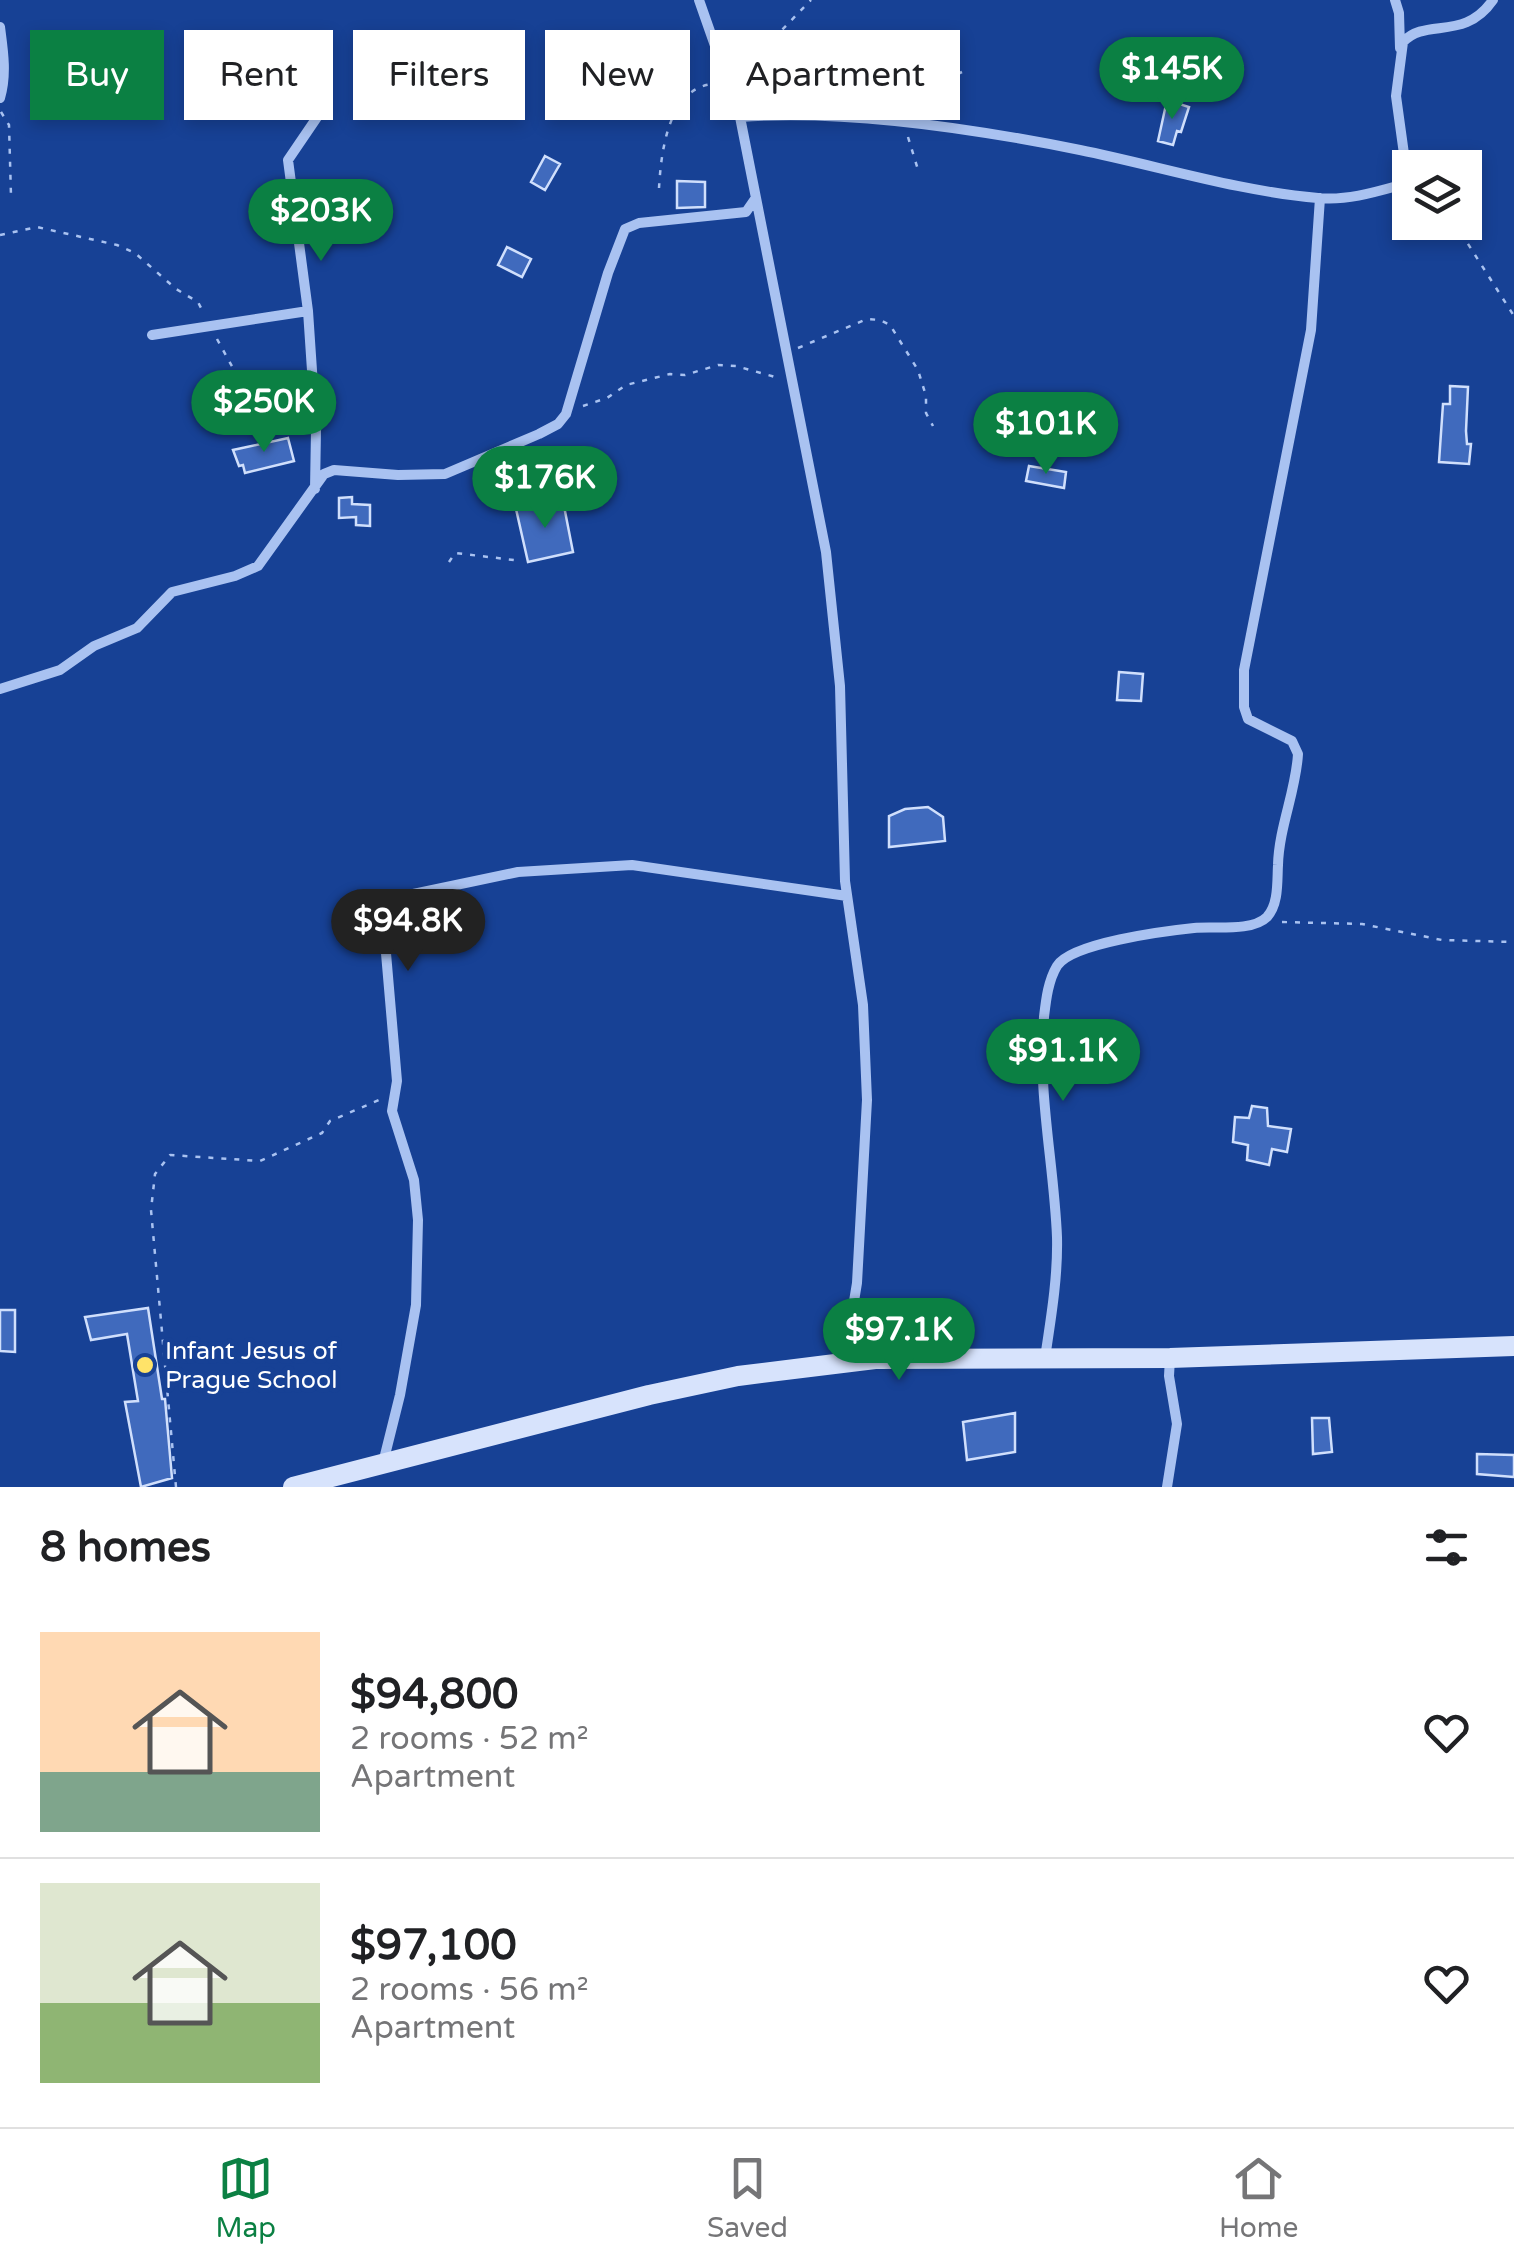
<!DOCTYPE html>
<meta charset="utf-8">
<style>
body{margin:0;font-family:"Varela Round",sans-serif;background:#f6f6f6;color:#202124;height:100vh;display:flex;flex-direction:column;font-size:38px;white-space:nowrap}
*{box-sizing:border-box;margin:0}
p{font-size:32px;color:#757577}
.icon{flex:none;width:55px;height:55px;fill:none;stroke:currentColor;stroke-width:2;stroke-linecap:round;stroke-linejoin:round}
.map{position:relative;height:1487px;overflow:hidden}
.drawer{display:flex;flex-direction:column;background:#fff;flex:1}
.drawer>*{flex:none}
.banner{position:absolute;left:30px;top:30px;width:1000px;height:90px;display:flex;gap:20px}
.fabs{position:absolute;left:1392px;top:150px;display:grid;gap:20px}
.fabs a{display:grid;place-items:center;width:90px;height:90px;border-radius:0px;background:#fff;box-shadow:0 5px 15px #0003;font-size:50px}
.price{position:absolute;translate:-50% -85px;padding:0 22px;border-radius:35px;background:#0b8043;color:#fff;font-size:32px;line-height:65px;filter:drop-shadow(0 2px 5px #0008)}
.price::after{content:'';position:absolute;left:50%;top:60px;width:30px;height:22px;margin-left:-15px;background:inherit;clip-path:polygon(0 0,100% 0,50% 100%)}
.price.selected{background:#222;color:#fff}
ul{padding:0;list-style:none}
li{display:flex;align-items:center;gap:30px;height:250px;padding:0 40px}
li+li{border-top:2px solid #e0e0e0}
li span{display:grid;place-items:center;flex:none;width:280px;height:200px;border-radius:0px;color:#555}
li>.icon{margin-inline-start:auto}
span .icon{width:120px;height:120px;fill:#fffc;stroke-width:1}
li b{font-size:42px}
h2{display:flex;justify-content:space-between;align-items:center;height:120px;padding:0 40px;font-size:42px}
.tag{padding:0 35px;border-radius:0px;background:#fff;box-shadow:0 5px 15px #0003;font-size:35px;line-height:90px}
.tag.selected{background:#0b8043;color:#fff}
.menu{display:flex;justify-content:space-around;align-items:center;height:140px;border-top:2px solid #e0e0e0;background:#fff;font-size:28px;color:#757577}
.menu a{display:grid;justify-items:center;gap:5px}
.menu .selected{color:#0b8043}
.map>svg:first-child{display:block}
.building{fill:#406abd;stroke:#d0dffc;stroke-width:2.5}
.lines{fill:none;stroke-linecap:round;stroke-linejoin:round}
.path{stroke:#a9c2f1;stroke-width:2.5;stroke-dasharray:5 8;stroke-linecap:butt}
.street{stroke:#a9c2f1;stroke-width:10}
.secondary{stroke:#d7e3fc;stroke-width:20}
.poi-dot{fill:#ffe369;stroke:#174195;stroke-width:4}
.labels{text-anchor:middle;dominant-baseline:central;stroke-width:10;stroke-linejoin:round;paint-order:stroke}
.poi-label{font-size:25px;fill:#fff;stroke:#174195;text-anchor:start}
</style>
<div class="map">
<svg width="1514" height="1487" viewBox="0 0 1514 1487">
<rect width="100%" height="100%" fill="#174195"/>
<!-- building -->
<path class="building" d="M 289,49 L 302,51 L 300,69 L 303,70 L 293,110 L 279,106 L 285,86 L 279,85 L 281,72 L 286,67 Z
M 1204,56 L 1242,66 L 1239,79 L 1214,73 L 1212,77 L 1200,74 Z
M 1167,100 L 1189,107 L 1181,132 L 1177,131 L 1173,145 L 1158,141 Z
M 545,156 L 560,164 L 545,190 L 531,182 Z
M 677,181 L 705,182 L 705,207 L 677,208 Z
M 507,247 L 531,259 L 522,277 L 498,265 Z
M 1450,386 L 1468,387 L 1466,431 L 1467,444 L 1471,444 L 1469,464 L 1439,462 L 1443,404 L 1450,404 Z
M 288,438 L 294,461 L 245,473 L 243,465 L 239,466 L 233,450 Z
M 1029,466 L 1066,472 L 1064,488 L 1026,481 Z
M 352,497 L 352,504 L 370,505 L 370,526 L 356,525 L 356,517 L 339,518 L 339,498 Z
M 563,501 L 573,552 L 528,562 L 516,509 Z
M 1119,672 L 1143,674 L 1141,701 L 1117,700 Z
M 928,807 L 943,817 L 945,841 L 889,847 L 889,816 L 905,809 Z
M 1252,1106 L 1267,1108 L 1268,1126 L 1291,1129 L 1287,1152 L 1272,1149 L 1269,1165 L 1247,1160 L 1248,1145 L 1233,1142 L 1235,1117 L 1249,1118 Z
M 148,1308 L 162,1399 L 165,1399 L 172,1478 L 141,1487 L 125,1402 L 138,1401 L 127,1334 L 91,1340 L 85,1317 Z
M 0,1310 L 15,1310 L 15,1352 L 0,1351 Z
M 1015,1413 L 1015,1452 L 967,1460 L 963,1422 Z
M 1312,1418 L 1329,1418 L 1332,1452 L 1313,1454 Z
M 1477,1454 L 1514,1455 L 1514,1477 L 1477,1474 Z"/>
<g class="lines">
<!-- path -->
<path class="path" d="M 766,104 L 776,36 L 811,0
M 907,110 L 924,89 L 962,72
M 1,112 L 9,125 L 11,196
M 908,137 L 919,173
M 659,188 C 661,153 668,88 713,84
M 1454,222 L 1514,316
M 0,235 L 37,227 L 117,245 L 135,253 L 176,289 L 198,302 L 204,314
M 217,339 L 234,370 L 252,391
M 798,348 L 867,319 L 880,320 L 890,325 L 918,370 L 926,396 L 926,413 L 933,426
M 583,406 L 607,398 L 626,385 L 670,374 L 685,375 L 718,365 L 736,366 L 775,377
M 449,562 L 455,553 L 514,560
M 1282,922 L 1362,924 L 1442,940 L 1514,942
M 176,1487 L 151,1210 L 155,1174 L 170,1155 L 260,1161 L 322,1133 L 330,1121 L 379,1100"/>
<!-- street -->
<path class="street" d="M 699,0 L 740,117 L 826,552 L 840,686 L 845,881 L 863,1005 L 867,1100 L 857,1283 L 844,1362
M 1395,0 L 1399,13 L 1400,48
M 0,27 C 3,50 7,74 0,98
M 740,117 C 845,109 976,129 1080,150 C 1159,166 1237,191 1318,198 C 1349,201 1379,191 1408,183 L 1396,96 L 1403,42 C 1426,17 1464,42 1493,0
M 152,335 L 308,311
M 315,489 L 316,430 L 308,311 L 288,160 L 322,110 L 316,40
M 0,689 L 60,670 L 94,646 L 137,628 L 172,592 L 235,576 L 258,566 L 324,474 L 334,470 L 398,475 L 445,474 L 539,434 L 558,424 L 566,414 L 608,273 L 625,229 L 639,223 L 746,212 L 755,199
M 1045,1358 C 1051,1318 1058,1277 1057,1237 C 1054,1163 1037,1092 1044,1017 C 1046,1000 1048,981 1057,966 C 1071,943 1165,931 1194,928 C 1214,926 1252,932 1267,917 C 1279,904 1277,881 1278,865 C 1279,827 1296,791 1298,754 L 1292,741 L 1248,719 L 1244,707 L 1244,670 L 1311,330 L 1320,198
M 383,1463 L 400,1395 L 416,1305 L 418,1220 L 414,1180 L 392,1111 L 397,1081 L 384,930 L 387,903 L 399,897 L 518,872 L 632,865 L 847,896
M 1167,1487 L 1177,1424 L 1169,1376 L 1170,1358"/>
<!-- secondary -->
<path class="secondary" d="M 293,1487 L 649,1395 L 738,1376 L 875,1359 L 1170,1358 L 1514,1346"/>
</g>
<!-- markers -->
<circle class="poi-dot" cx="145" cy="1365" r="10"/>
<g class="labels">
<!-- poi labels -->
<g class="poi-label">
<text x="165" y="1351">Infant Jesus of<tspan x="165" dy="29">Prague School</tspan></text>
</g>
</g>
</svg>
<div class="fabs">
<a><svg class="icon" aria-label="layers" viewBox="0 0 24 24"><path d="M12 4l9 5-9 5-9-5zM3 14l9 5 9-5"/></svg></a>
</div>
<b class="price" style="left:1172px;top:122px">$145K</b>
<b class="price" style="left:321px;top:264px">$203K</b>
<b class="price" style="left:264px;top:455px">$250K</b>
<b class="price" style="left:1046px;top:477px">$101K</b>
<b class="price" style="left:545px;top:531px">$176K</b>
<b class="price selected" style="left:408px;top:974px">$94.8K</b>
<b class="price" style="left:1063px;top:1104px">$91.1K</b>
<b class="price" style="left:899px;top:1383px">$97.1K</b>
<div class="banner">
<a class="tag selected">Buy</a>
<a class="tag">Rent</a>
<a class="tag">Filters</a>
<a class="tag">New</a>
<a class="tag">Apartment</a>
</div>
</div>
<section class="drawer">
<h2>8 homes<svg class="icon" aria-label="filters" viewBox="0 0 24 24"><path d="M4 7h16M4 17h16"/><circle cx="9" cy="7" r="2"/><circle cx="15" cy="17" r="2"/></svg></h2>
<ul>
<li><span style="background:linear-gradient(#ffd9b3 70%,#7fa58c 0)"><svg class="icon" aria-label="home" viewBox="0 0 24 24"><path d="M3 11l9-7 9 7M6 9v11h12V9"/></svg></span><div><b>$94,800</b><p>2 rooms · 52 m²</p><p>Apartment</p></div><svg class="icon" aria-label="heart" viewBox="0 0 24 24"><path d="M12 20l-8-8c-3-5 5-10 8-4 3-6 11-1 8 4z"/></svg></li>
<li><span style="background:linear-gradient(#dfe7d0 60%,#8fb573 0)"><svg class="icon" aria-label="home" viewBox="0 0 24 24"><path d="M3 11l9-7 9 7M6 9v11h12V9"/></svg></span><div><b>$97,100</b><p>2 rooms · 56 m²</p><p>Apartment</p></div><svg class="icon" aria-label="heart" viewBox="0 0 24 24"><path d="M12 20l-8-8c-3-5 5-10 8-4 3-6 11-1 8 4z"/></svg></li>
</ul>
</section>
<nav class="menu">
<a class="selected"><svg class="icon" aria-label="map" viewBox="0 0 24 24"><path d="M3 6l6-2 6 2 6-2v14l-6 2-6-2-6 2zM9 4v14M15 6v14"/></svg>Map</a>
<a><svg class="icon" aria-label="saved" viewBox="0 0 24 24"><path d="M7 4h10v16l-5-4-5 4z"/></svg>Saved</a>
<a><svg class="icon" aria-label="home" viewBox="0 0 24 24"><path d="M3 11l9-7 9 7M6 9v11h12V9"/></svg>Home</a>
</nav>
